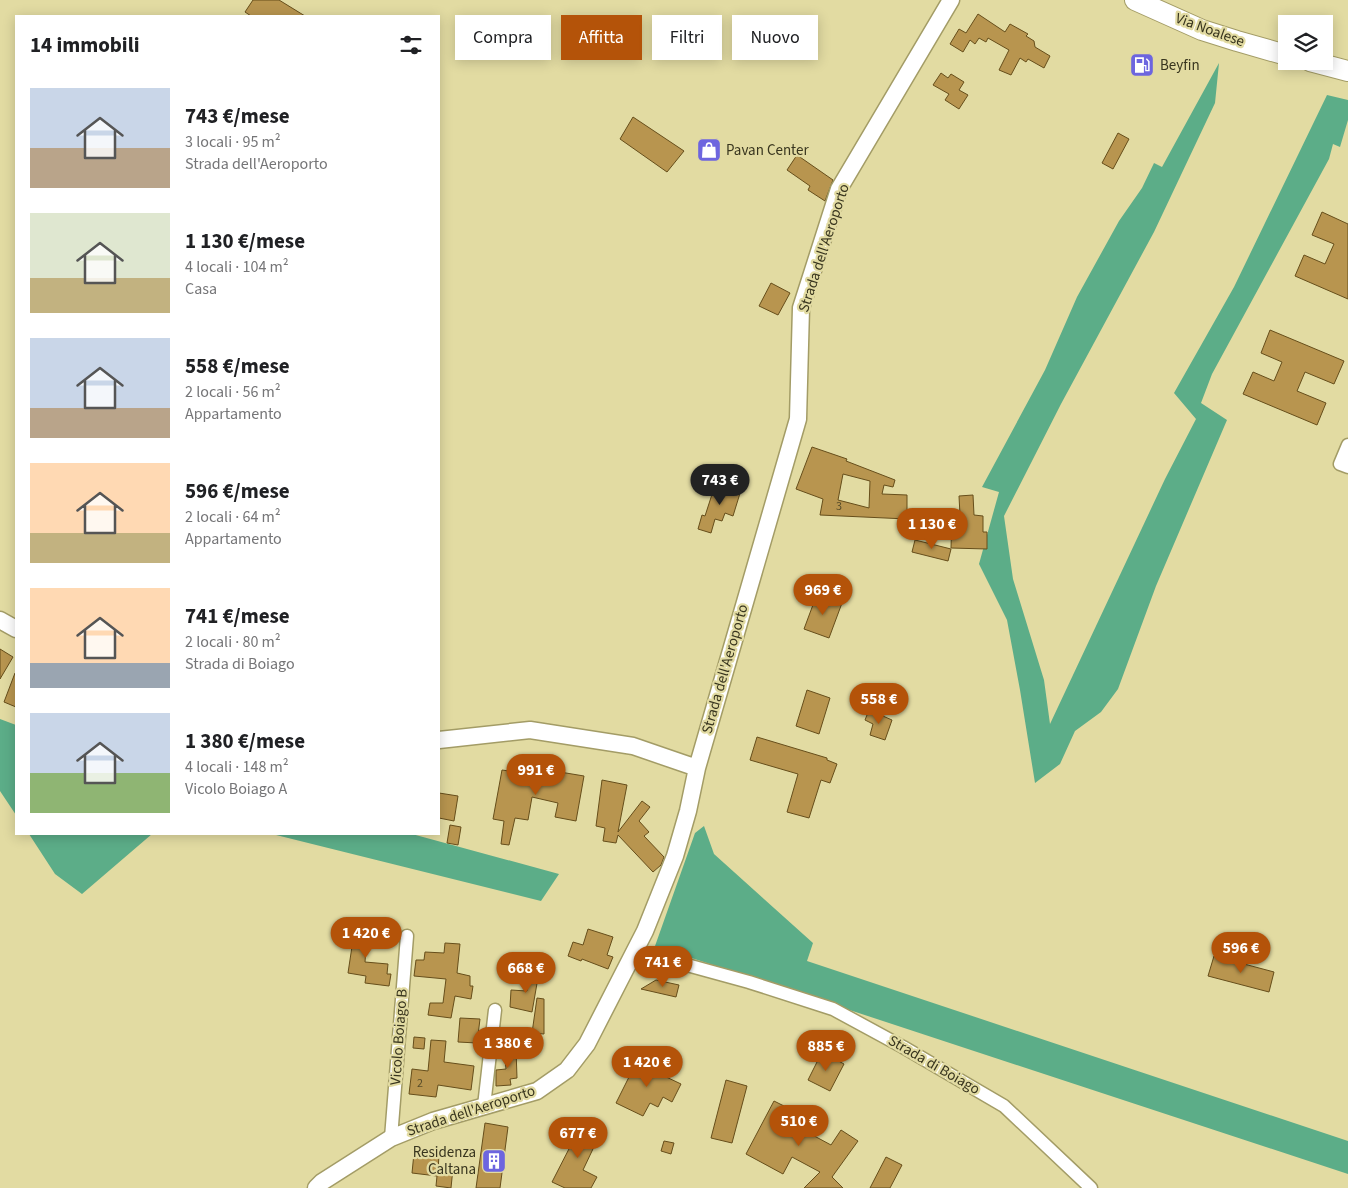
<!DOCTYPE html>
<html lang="it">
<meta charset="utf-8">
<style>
body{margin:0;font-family:"Source Sans 3",sans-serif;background:#f2f2f2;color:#202124;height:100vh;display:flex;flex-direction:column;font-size:19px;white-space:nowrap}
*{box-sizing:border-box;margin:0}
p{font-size:16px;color:#757577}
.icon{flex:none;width:28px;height:28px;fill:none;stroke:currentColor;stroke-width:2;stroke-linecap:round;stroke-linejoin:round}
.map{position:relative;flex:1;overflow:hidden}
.side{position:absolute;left:15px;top:15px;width:425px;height:820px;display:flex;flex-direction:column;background:#fff;border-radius:0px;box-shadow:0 2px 12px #0003}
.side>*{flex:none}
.guide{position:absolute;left:455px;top:15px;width:475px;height:45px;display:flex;gap:10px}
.buttons{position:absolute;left:1278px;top:15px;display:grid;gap:10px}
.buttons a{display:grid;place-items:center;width:55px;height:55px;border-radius:0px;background:#fff;box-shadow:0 2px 12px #0003;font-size:25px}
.price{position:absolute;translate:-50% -42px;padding:0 11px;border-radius:18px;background:#b45309;color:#fff;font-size:16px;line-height:32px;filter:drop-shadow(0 1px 2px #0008)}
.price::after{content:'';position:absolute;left:50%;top:30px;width:15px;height:11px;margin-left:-8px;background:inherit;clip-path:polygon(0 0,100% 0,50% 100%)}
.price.current{background:#222;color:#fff}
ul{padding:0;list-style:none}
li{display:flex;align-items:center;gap:15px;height:125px;padding:0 15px}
li span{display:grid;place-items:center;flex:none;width:140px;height:100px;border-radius:0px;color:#555}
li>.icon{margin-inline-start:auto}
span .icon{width:60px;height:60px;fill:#fffc;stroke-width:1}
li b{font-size:21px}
h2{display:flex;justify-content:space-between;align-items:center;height:60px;padding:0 15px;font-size:21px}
.tag{padding:0 18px;border-radius:0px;background:#fff;box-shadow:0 2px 12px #0003;font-size:18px;line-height:45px}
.tag.current{background:#b45309;color:#fff}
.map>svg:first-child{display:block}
.forest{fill:#5cad88}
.building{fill:#b8954f;stroke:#664e1b;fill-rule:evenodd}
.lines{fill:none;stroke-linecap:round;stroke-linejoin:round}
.minor-casing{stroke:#a39c66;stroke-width:15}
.tertiary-casing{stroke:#a39c66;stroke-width:19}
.primary-casing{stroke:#a39c66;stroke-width:22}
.minor{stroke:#fff;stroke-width:12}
.tertiary{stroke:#fff;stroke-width:16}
.primary{stroke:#fff;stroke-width:20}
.labels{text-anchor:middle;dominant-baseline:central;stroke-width:4.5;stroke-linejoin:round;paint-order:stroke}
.number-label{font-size:12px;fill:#584d2a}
.street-label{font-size:15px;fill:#38351e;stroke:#e2dba2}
.poi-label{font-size:15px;fill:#38351e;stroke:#e2dba2;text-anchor:start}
</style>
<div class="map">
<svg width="1348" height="1188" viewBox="0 0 1348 1188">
<rect width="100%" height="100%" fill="#e2dba2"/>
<!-- forest -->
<path class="forest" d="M 1219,63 L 1215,103 L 1154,232 L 1061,404 L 1004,516 L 1013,579 L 1044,680 L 1050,724 L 1165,479 L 1196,419 L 1174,393 L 1234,287 L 1327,95 L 1348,100 L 1348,120 L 1340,147 L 1333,144 L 1329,159 L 1212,374 L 1201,403 L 1227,420 L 1156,586 L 1118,689 L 1101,712 L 1075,731 L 1060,764 L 1035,783 L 1020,690 L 1007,620 L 979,564 L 999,492 L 982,487 L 1045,370 L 1077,297 L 1119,221 L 1142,188 L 1154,163 L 1162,167 Z
M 0,719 L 16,725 L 16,815 L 0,791 Z
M 704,826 L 714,854 L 813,943 L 807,961 L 1348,1141 L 1348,1174 L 655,946 L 695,833 Z
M 29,834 L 152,834 L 82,894 L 55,874 Z
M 272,834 L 412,834 L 559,874 L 541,901 Z"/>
<!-- building -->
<path class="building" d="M 253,0 L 279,0 L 305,16 L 251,16 L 245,12 Z
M 978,14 L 1005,32 L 1010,24 L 1028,34 L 1026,36 L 1034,41 L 1035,47 L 1050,56 L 1044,68 L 1028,59 L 1026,62 L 1020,58 L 1011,75 L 999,70 L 1009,50 L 988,38 L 986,42 L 979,38 L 975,44 L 970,40 L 963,52 L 950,44 L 959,29 L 966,33 Z
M 941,73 L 948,78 L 951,74 L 964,82 L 959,90 L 968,95 L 959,109 L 945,100 L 949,94 L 933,85 Z
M 633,117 L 684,151 L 667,172 L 620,139 Z
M 1118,133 L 1129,139 L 1113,169 L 1102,163 Z
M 797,155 L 833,180 L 825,201 L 808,190 L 810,186 L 787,170 Z
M 1322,212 L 1348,224 L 1348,299 L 1295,276 L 1304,255 L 1325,264 L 1334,244 L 1312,235 Z
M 771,283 L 790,293 L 778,315 L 759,306 Z
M 1270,330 L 1344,361 L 1334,384 L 1305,372 L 1297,391 L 1326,403 L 1317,425 L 1243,394 L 1253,372 L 1274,381 L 1282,362 L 1261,353 Z
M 812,447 L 847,459 L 846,461 L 895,480 L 893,487 L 884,485 L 882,494 L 907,495 L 907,519 L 820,515 L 823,499 L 796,489 ZM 843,474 L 870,481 L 869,508 L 838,500 Z
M 716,482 L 741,490 L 733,516 L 725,513 L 722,521 L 715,519 L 711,533 L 698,529 L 702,515 L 705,516 Z
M 973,495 L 974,515 L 983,516 L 983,532 L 987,532 L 987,549 L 951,548 L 952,515 L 960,515 L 959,496 Z
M 915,540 L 951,549 L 948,561 L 912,552 Z
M 817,594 L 842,603 L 829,638 L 804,629 Z
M 0,649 L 13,657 L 0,679 Z
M 15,673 L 16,673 L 16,707 L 4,702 Z
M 807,690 L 830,698 L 819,734 L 796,726 Z
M 869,710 L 892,720 L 885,740 L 870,735 L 873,724 L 865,720 Z
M 757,737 L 827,758 L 827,760 L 837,764 L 830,783 L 821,780 L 809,818 L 787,812 L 798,774 L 750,760 Z
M 530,767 L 584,776 L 576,821 L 555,817 L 558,803 L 532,797 L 528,820 L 515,818 L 509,845 L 501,844 L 504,821 L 493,819 L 502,770 L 529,774 Z
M 602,780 L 627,785 L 618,832 L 642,801 L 650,807 L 639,821 L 649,832 L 644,836 L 664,857 L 661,865 L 653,872 L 618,835 L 616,843 L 603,841 L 605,828 L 596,826 Z
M 439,793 L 458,796 L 454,821 L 439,818 Z
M 450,825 L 461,827 L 458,845 L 447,843 Z
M 356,920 L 370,923 L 365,948 L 366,948 L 365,962 L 388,964 L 387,974 L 391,974 L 389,986 L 365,983 L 366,976 L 348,973 Z
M 588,929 L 613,937 L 607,955 L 613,957 L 608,969 L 582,959 L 581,961 L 568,956 L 573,942 L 583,945 Z
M 445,943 L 460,944 L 457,973 L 470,976 L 470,986 L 473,986 L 471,999 L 455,996 L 451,1018 L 428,1015 L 430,1003 L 443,1003 L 446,979 L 414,976 L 416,960 L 424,960 L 425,952 L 444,953 Z
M 1214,956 L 1274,972 L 1269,992 L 1208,976 Z
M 528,970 L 539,972 L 532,1012 L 510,1007 L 511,990 L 527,991 Z
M 656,980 L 679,985 L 676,997 L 641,989 Z
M 537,998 L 544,999 L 544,1034 L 532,1033 Z
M 460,1018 L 480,1019 L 477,1043 L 458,1042 Z
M 414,1037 L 425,1038 L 424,1049 L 413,1048 Z
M 431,1040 L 446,1041 L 444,1062 L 474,1066 L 471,1090 L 438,1085 L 436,1097 L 409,1094 L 412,1069 L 428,1071 Z
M 516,1049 L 517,1078 L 510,1079 L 511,1085 L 496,1086 L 496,1070 L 506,1069 L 504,1050 Z
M 822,1052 L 844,1064 L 830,1091 L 808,1080 Z
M 639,1057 L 665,1070 L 662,1075 L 681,1084 L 672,1102 L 663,1097 L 658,1107 L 650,1103 L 643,1116 L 616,1103 Z
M 726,1080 L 747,1086 L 732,1143 L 711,1138 Z
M 774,1101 L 794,1111 L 790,1119 L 807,1127 L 805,1131 L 831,1145 L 841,1130 L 858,1141 L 832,1177 L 843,1188 L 804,1188 L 820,1172 L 792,1157 L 783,1174 L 746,1154 Z
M 578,1121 L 601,1132 L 583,1170 L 597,1177 L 591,1188 L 565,1188 L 552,1182 L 572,1143 L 569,1142 Z
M 485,1123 L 508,1127 L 500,1188 L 476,1188 Z
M 664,1141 L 674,1143 L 671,1154 L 661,1151 Z
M 414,1153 L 439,1155 L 438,1170 L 438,1167 L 453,1168 L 451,1188 L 436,1186 L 437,1176 L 412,1173 Z
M 886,1157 L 902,1165 L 890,1188 L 870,1188 Z"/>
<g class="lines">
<defs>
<path id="minor" d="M 1348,445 L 1340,464 L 1348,467
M 636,951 L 749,982 L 833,1009 L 903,1047 L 1004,1106 L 1091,1188
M 484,1106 L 495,1010
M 391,1138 L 407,936"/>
<path id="tertiary" d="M 0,620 L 16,629
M 439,740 L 530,730 L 633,746 L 697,768
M 316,1188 L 322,1182 L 391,1138 L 433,1121 L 537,1091 L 567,1070 L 587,1044 L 645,931 L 675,856 L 688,811 L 697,768 L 798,419 L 801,308 L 839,189 L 951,0"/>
<path id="primary" d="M 1135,0 L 1202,30 L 1237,41 L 1286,55
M 1310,61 L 1348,71"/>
</defs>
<!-- minor casing -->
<use href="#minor" class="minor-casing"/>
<!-- tertiary casing -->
<use href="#tertiary" class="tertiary-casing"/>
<!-- primary casing -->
<use href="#primary" class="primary-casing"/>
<!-- minor -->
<use href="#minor" class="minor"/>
<!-- tertiary -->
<use href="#tertiary" class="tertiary"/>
<!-- primary -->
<use href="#primary" class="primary"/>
</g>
<!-- icons -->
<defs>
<symbol id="fuel-square" viewBox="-11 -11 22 22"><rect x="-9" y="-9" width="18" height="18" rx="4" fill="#6d65df" stroke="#e2dba2"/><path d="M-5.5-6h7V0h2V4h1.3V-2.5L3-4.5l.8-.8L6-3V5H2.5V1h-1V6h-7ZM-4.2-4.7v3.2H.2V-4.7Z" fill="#fff"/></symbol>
<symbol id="shop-square" viewBox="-11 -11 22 22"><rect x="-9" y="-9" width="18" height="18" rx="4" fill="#6d65df" stroke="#e2dba2"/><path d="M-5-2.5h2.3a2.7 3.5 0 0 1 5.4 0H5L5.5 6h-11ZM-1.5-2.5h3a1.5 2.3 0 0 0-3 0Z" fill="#fff"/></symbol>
<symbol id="building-square" viewBox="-11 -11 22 22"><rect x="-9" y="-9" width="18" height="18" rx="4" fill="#6d65df" stroke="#e2dba2"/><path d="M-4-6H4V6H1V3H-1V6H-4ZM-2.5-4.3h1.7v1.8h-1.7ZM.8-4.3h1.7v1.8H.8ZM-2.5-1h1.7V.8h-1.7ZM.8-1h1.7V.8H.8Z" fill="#fff"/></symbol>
</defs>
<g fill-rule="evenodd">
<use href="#fuel-square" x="1128" y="51" width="28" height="28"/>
<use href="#shop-square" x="695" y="136" width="28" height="28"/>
<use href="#building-square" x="480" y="1147" width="28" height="28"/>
</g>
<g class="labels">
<!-- number labels -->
<g class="number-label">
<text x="839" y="506">3</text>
<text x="420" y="1083">2</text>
</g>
<!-- street labels -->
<g class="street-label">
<text transform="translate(1210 30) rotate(20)">Via Noalese</text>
<text transform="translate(824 248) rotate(-72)">Strada dell'Aeroporto</text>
<text transform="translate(725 669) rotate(-74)">Strada dell'Aeroporto</text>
<text transform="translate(399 1037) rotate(-86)">Vicolo Boiago B</text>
<text transform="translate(934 1065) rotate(30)">Strada di Boiago</text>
<text transform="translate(471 1111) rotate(-18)">Strada dell'Aeroporto</text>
</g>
<!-- poi labels -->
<g class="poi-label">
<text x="1160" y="65">Beyfin</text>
<text x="726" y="150">Pavan Center</text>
<text x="476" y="1152" text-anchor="end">Residenza<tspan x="476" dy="17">Caltana</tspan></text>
</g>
</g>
</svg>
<div class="buttons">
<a><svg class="icon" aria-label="layers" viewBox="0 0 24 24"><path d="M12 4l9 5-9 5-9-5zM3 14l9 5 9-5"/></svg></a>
</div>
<b class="price current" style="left:720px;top:506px">743 €</b>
<b class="price" style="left:932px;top:550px">1 130 €</b>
<b class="price" style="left:823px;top:616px">969 €</b>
<b class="price" style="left:879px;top:725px">558 €</b>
<b class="price" style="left:536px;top:796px">991 €</b>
<b class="price" style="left:366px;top:959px">1 420 €</b>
<b class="price" style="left:1241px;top:974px">596 €</b>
<b class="price" style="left:663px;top:988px">741 €</b>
<b class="price" style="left:526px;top:994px">668 €</b>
<b class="price" style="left:508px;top:1069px">1 380 €</b>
<b class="price" style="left:826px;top:1072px">885 €</b>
<b class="price" style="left:647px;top:1088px">1 420 €</b>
<b class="price" style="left:799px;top:1147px">510 €</b>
<b class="price" style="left:578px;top:1159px">677 €</b>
<div class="guide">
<a class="tag">Compra</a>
<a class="tag current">Affitta</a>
<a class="tag">Filtri</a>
<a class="tag">Nuovo</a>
</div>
<section class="side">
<h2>14 immobili<svg class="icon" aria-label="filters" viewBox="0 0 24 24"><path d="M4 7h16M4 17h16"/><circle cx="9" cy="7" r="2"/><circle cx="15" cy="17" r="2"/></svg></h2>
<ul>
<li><span style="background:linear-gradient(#c9d6e8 60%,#b9a48a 0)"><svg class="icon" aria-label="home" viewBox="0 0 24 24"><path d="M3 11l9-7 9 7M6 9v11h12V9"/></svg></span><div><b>743 €/mese</b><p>3 locali · 95 m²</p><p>Strada dell'Aeroporto</p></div></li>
<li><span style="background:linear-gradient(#dfe7d0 65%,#c2b280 0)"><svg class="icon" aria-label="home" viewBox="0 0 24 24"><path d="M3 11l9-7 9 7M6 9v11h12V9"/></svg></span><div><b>1 130 €/mese</b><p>4 locali · 104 m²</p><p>Casa</p></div></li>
<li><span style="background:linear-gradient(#c9d6e8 70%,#b9a48a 0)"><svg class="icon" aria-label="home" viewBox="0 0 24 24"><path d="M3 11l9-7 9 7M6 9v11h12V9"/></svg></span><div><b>558 €/mese</b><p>2 locali · 56 m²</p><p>Appartamento</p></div></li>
<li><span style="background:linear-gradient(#ffd9b3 70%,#c2b280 0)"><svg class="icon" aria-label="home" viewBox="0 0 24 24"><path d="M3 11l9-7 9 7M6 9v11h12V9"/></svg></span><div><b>596 €/mese</b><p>2 locali · 64 m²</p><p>Appartamento</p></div></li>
<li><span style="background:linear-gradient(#ffd9b3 75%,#9aa5b1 0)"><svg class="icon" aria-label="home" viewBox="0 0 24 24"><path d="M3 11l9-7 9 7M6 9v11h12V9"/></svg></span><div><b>741 €/mese</b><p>2 locali · 80 m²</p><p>Strada di Boiago</p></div></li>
<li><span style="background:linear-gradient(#c9d6e8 60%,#8fb573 0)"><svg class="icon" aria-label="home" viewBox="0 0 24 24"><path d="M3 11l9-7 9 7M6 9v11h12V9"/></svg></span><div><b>1 380 €/mese</b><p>4 locali · 148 m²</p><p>Vicolo Boiago A</p></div></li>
</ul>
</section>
</div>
